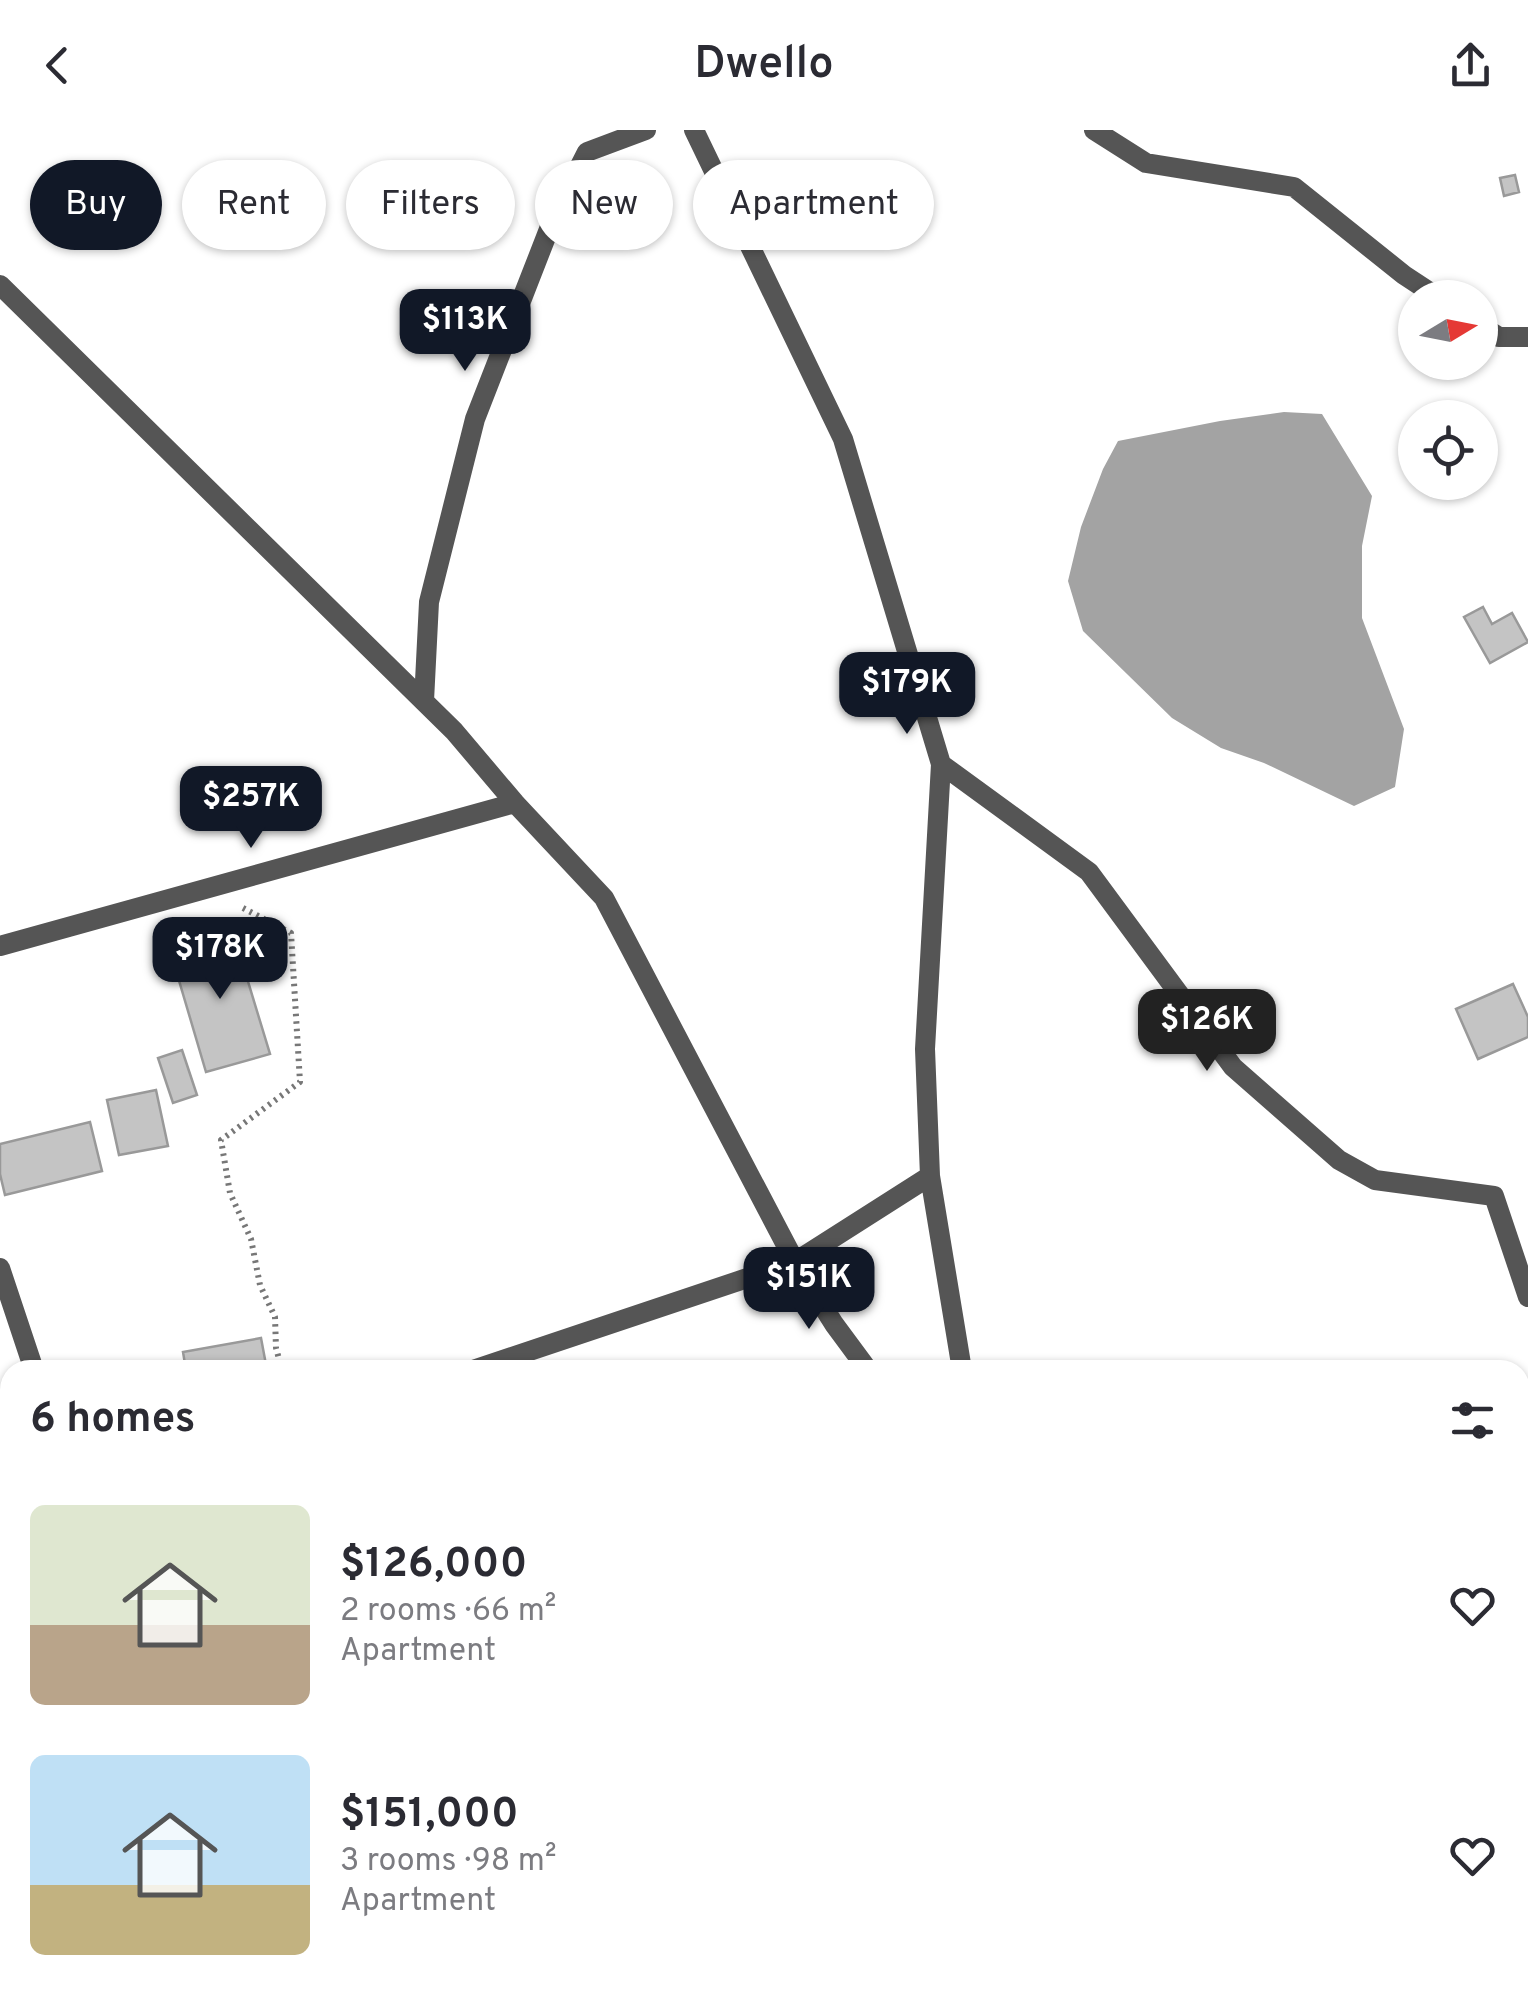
<!DOCTYPE html>
<meta charset="utf-8">
<style>
body{margin:0;font-family:Overpass,sans-serif;background:#f2f2f3;color:#2b2b33;height:100vh;display:flex;flex-direction:column;font-size:38px;white-space:nowrap}
*{box-sizing:border-box;margin:0}
p{font-size:32px;color:#7c7c81}
.icon{flex:none;width:55px;height:55px;fill:none;stroke:currentColor;stroke-width:2;stroke-linecap:round;stroke-linejoin:round}
.map{position:relative;flex:1;overflow:hidden}
.side{position:absolute;left:0px;top:1230px;width:1530px;height:642px;display:flex;flex-direction:column;background:#fff;border-radius:30px 30px 0 0;box-shadow:0 2px 8px #0004}
.side>*{flex:none}
.top-card{position:absolute;left:30px;top:30px;width:1000px;height:90px;display:flex;gap:20px}
.needle{width:65px;rotate:80deg}
.fabs{position:absolute;left:1398px;top:150px;display:grid;gap:20px}
.fabs a{display:grid;place-items:center;width:100px;height:100px;border-radius:50%;background:#fff;box-shadow:0 2px 8px #0004;font-size:50px}
.price{position:absolute;translate:-50% -85px;padding:0 22px;border-radius:20px;background:#111827;color:#fff;font-size:32px;line-height:65px;filter:drop-shadow(0 2px 5px #0008)}
.price::after{content:'';position:absolute;left:50%;top:60px;width:30px;height:22px;margin-left:-15px;background:inherit;clip-path:polygon(0 0,100% 0,50% 100%)}
.price.active{background:#222;color:#fff}
ul{padding:0;list-style:none}
li{display:flex;align-items:center;gap:30px;height:250px;padding:0 30px}
li span{display:grid;place-items:center;flex:none;width:280px;height:200px;border-radius:15px;color:#555}
li>.icon{margin-inline-start:auto}
span .icon{width:120px;height:120px;fill:#fffc;stroke-width:1}
li b{font-size:42px}
h2{display:flex;justify-content:space-between;align-items:center;height:120px;padding:0 30px;font-size:42px}
.tag{padding:0 35px;border-radius:45px;background:#fff;box-shadow:0 2px 8px #0004;font-size:35px;line-height:90px}
.tag.active{background:#111827;color:#fff}
header{display:flex;justify-content:space-between;align-items:center;height:130px;padding:0 30px;background:#fff;font-size:45px;font-weight:600}
.map>svg:first-child{display:block}
.water{fill:#a3a3a3}
.building{fill:#c4c4c4;stroke:#999;stroke-width:2.5}
.lines{fill:none;stroke-linecap:round;stroke-linejoin:round}
.path{stroke:#777;stroke-width:6;stroke-dasharray:2.5 5;stroke-linecap:butt}
.minor{stroke:#555;stroke-width:20}
</style>
<header><svg class="icon" aria-label="back" viewBox="0 0 24 24"><path d="M15 5l-7 7 7 7"/></svg>Dwello<svg class="icon" aria-label="share" viewBox="0 0 24 24"><path d="M12 15V3M7 8l5-5 5 5M5 13v7h14v-7"/></svg></header>
<div class="map">
<svg width="1528" height="1871" viewBox="0 0 1528 1871">
<rect width="100%" height="100%" fill="#fff"/>
<!-- water -->
<path class="water" d="M 1284,282 L 1322,284 L 1372,366 L 1362,416 L 1362,488 L 1404,599 L 1395,657 L 1354,676 L 1264,633 L 1221,618 L 1172,588 L 1083,501 L 1068,451 L 1081,397 L 1103,339 L 1118,311 L 1220,291 Z"/>
<!-- building -->
<path class="building" d="M 1515,45 L 1519,62 L 1504,66 L 1500,48 Z
M 1483,477 L 1492,494 L 1512,483 L 1528,512 L 1490,533 L 1464,487 Z
M 233,802 L 270,924 L 206,942 L 170,820 Z
M 1513,854 L 1528,887 L 1528,907 L 1478,929 L 1456,879 Z
M 182,920 L 197,965 L 173,973 L 158,928 Z
M 156,960 L 168,1016 L 119,1025 L 107,970 Z
M 90,992 L 102,1041 L 5,1065 L 0,1044 L 0,1014 Z
M 261,1208 L 267,1240 L 186,1240 L 183,1222 Z
M 0,1607 L 10,1640 L 10,1670 L 0,1672 Z
M 10,1723 L 10,1838 L 0,1841 L 0,1726 Z
M 660,1862 L 662,1871 L 578,1871 L 577,1863 Z"/>
<g class="lines">
<!-- path -->
<path class="path" d="M 243,778 L 291,803 L 300,952 L 221,1010 L 230,1063 L 251,1109 L 260,1155 L 275,1187 L 276,1218 L 282,1240"/>
<!-- minor -->
<path class="minor" d="M 694,0 L 843,309 L 941,634 L 925,919 L 930,1046 L 962,1240
M 1094,0 L 1146,33 L 1294,57 L 1404,145 L 1439,168
M 0,155 L 454,601 L 515,673 L 604,768 L 795,1132 L 834,1194 L 868,1240
M 1480,195 L 1499,207 L 1528,207
M 424,571 L 429,472 L 475,289 L 553,89 L 587,22 L 646,0
M 941,634 L 1089,742 L 1233,937 L 1339,1030 L 1375,1050 L 1494,1066 L 1528,1167
M 0,816 L 515,673
M 0,1138 L 34,1240
M 473,1240 L 795,1132 L 930,1046
M 0,1388 L 10,1386
M 283,1871 L 311,1862
M 1079,1871 L 1080,1862"/>
</g>
</svg>
<div class="fabs">
<a><svg class="needle" viewBox="-14 -14 28 28"><path d="M0-13l5 13h-10z" fill="#e53935"/><path d="M0 13l5-13h-10z" fill="#7c7c81"/></svg></a>
<a><svg class="icon" aria-label="locate" viewBox="0 0 24 24"><circle cx="12" cy="12" r="6"/><path d="M12 2v4M12 18v4M2 12h4M18 12h4"/></svg></a>
</div>
<b class="price" style="left:465px;top:244px">$113K</b>
<b class="price" style="left:907px;top:607px">$179K</b>
<b class="price" style="left:251px;top:721px">$257K</b>
<b class="price" style="left:220px;top:872px">$178K</b>
<b class="price active" style="left:1207px;top:944px">$126K</b>
<b class="price" style="left:809px;top:1202px">$151K</b>
<div class="top-card">
<a class="tag active">Buy</a>
<a class="tag">Rent</a>
<a class="tag">Filters</a>
<a class="tag">New</a>
<a class="tag">Apartment</a>
</div>
<section class="side">
<h2>6 homes<svg class="icon" aria-label="filters" viewBox="0 0 24 24"><path d="M4 7h16M4 17h16"/><circle cx="9" cy="7" r="2"/><circle cx="15" cy="17" r="2"/></svg></h2>
<ul>
<li><span style="background:linear-gradient(#dfe7d0 60%,#b9a48a 0)"><svg class="icon" aria-label="home" viewBox="0 0 24 24"><path d="M3 11l9-7 9 7M6 9v11h12V9"/></svg></span><div><b>$126,000</b><p>2 rooms · 66 m²</p><p>Apartment</p></div><svg class="icon" aria-label="heart" viewBox="0 0 24 24"><path d="M12 20l-8-8c-3-5 5-10 8-4 3-6 11-1 8 4z"/></svg></li>
<li><span style="background:linear-gradient(#bfe0f5 65%,#c2b280 0)"><svg class="icon" aria-label="home" viewBox="0 0 24 24"><path d="M3 11l9-7 9 7M6 9v11h12V9"/></svg></span><div><b>$151,000</b><p>3 rooms · 98 m²</p><p>Apartment</p></div><svg class="icon" aria-label="heart" viewBox="0 0 24 24"><path d="M12 20l-8-8c-3-5 5-10 8-4 3-6 11-1 8 4z"/></svg></li>
</ul>
</section>
</div>
